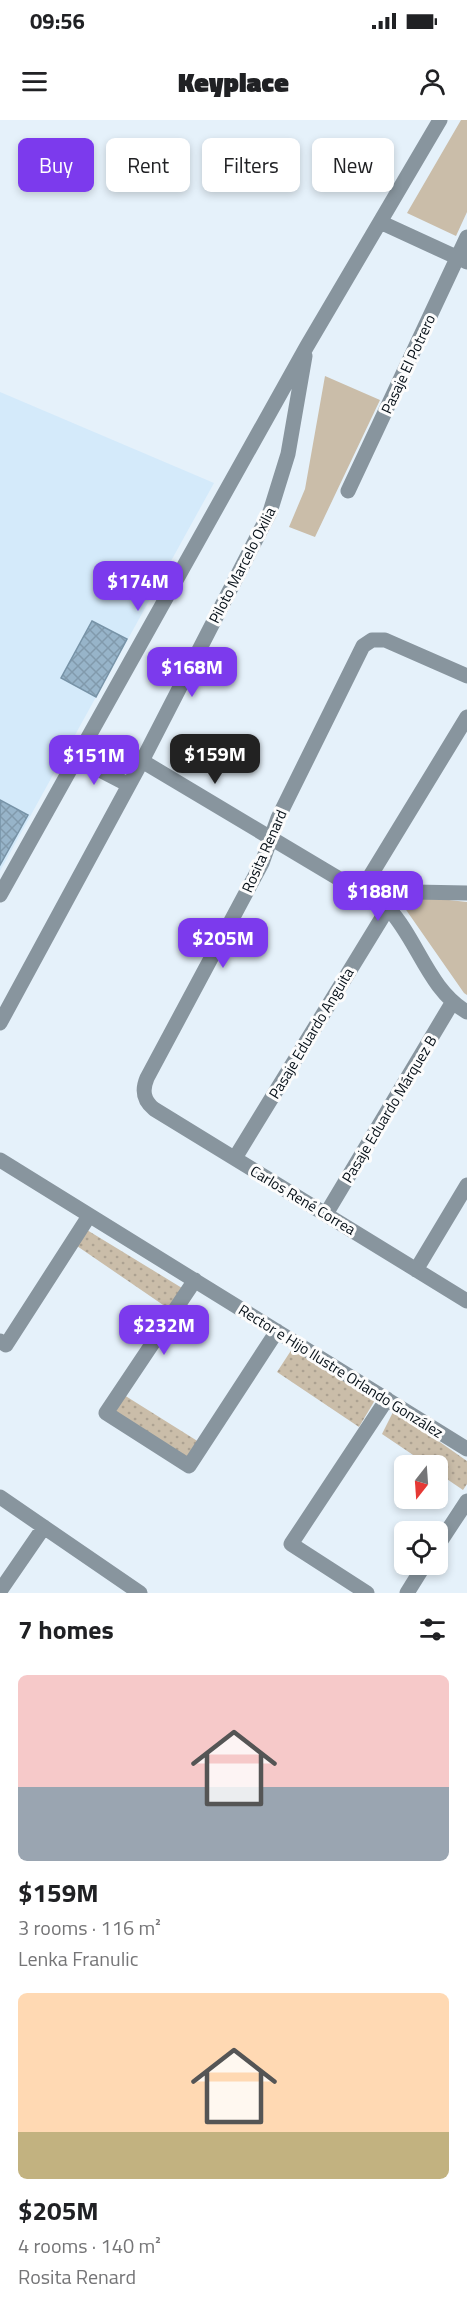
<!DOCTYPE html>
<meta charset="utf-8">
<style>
body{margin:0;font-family:"Titillium Web",sans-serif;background:#f2f2f2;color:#202124;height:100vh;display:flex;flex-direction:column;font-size:22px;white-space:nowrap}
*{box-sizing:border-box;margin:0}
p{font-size:20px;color:#757577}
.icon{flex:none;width:33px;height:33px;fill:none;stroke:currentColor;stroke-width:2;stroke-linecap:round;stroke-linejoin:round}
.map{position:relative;height:1473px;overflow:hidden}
.panel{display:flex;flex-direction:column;background:#fff;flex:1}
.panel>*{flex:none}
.guide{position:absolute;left:18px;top:18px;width:432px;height:54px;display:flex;gap:12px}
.needle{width:39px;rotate:197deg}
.fabs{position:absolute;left:394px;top:1335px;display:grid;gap:12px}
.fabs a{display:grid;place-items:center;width:54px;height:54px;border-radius:9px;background:#fff;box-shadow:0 3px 9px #0003;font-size:30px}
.price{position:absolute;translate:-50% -51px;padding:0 14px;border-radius:12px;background:#7c3aed;color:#fff;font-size:20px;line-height:39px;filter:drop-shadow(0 2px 3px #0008)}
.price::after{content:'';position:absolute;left:50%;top:36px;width:18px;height:14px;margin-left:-9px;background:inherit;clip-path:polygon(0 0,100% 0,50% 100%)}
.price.active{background:#222;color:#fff}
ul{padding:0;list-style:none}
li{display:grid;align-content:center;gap:12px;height:318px;padding:0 18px}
li span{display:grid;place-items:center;height:186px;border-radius:9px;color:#555}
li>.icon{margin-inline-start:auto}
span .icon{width:108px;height:108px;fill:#fffc;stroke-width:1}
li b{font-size:26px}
h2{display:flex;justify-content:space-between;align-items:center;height:72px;padding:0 18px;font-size:26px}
.chip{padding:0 21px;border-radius:9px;background:#fff;box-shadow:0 3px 9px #0003;font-size:21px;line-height:54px}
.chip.active{background:#7c3aed;color:#fff}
.status{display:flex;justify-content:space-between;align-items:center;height:42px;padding:0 30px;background:#fff;direction:ltr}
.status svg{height:16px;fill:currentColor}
header{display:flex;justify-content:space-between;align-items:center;height:78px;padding:0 18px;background:#fff;font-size:27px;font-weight:800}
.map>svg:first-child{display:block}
.built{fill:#d4eafa}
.grass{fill:url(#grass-dots)}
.green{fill:#cabda9}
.building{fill:url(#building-cross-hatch);stroke:#7793a7;stroke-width:1.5}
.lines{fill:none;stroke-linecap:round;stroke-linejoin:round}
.street{stroke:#88959e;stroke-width:15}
.labels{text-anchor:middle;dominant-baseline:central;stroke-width:6;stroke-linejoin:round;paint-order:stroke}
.street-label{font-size:15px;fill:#050f17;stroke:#fcfcfc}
</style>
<div class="status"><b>09:56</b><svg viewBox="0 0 49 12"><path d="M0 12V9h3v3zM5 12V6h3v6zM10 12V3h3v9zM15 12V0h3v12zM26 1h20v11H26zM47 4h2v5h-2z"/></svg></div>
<header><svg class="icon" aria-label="menu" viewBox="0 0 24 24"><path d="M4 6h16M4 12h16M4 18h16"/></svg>Keyplace<svg class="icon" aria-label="person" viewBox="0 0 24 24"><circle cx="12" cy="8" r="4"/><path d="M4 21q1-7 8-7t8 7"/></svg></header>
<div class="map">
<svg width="467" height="1473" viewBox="0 0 467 1473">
<defs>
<pattern id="grass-dots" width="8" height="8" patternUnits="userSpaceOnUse" patternTransform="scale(1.5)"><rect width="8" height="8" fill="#cabda9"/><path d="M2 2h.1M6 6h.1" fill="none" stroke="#aca191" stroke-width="1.8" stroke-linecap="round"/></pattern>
<pattern id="building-cross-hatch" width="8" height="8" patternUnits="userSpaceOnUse" patternTransform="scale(1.5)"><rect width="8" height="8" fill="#97b4c9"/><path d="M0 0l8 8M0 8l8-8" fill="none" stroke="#819aac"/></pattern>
</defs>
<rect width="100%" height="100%" fill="#e5f1fa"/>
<!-- built -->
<path class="built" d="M 0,272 L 214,363 L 0,751 Z"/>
<!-- grass -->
<path class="grass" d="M 87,1110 L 182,1168 L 169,1189 L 77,1126 Z
M 292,1229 L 375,1280 L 359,1307 L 277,1252 Z
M 124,1275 L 199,1322 L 187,1341 L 112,1292 Z
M 394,1290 L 467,1341 L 467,1364 L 463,1370 L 438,1353 L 438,1346 L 428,1345 L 382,1314 Z"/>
<!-- green -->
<path class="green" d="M 461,0 L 467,0 L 467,92 L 456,116 L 407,93 Z
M 325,256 L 380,280 L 315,417 L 289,407 L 305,369 Z
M 395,774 L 467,782 L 467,875 L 464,873 Z"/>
<!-- building -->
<path class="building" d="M 92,501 L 127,519 L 96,577 L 61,558 Z
M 0,680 L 28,695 L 0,745 Z"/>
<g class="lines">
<!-- street -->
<path class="street" d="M 380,102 L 467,142
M 348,371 L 467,117
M 467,556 L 385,520 L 372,520 L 363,526 L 278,698 L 262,743 L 147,958 C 142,970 143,980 154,989 L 467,1181
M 75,637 L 129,665
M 142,641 L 388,788 C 418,820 428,869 467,892
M 361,771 L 467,597
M 361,771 L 467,773
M 0,775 L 307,226 L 440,0
M 0,903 L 142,641 L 270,392 L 288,334 L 305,236
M 235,1038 L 388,788
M 0,1040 L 467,1329
M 326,1094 L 452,883
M 416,1150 L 467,1065
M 195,1160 L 106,1293 L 189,1346 L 277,1211
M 0,1221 L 6,1225 L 89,1096
M 0,1377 L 140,1473
M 438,1425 L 467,1381
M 0,1471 L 44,1407
M 367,1473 L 291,1424 L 387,1279
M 407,1473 L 425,1444"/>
</g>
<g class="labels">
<!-- street labels -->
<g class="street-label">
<text transform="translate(408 244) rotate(-65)">Pasaje El Potrero</text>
<text transform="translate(242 445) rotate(-63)">Piloto Marcelo Oxilia</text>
<text transform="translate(264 731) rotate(-66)">Rosita Renard</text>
<text transform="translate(311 913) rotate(-59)">Pasaje Eduardo Anguita</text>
<text transform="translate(389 989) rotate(-59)">Pasaje Eduardo Márquez B</text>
<text transform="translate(303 1080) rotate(31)">Carlos René Correa</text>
<text transform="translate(341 1251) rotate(32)">Rector e Hijo Ilustre Orlando González</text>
</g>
</g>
</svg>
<div class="fabs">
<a><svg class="needle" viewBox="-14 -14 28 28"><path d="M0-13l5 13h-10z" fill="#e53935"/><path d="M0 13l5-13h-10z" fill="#757577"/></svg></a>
<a><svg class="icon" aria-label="locate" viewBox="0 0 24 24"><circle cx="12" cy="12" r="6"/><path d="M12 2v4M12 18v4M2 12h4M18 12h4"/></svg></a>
</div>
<b class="price" style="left:138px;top:492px">$174M</b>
<b class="price" style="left:192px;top:578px">$168M</b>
<b class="price active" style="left:215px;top:665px">$159M</b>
<b class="price" style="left:94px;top:666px">$151M</b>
<b class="price" style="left:378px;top:802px">$188M</b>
<b class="price" style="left:223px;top:849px">$205M</b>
<b class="price" style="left:164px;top:1236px">$232M</b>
<div class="guide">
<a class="chip active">Buy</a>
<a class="chip">Rent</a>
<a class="chip">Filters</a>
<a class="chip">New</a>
</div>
</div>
<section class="panel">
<h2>7 homes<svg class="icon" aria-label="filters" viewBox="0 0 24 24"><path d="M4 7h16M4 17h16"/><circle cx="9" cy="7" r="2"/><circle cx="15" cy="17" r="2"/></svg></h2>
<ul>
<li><span style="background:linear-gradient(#f6c9c9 60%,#9aa5b1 0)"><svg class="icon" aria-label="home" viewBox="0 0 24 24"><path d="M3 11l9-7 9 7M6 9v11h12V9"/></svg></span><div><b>$159M</b><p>3 rooms · 116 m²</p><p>Lenka Franulic</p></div></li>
<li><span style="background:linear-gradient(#ffd9b3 75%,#c2b280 0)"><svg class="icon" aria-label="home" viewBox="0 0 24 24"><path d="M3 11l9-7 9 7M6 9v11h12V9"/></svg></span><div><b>$205M</b><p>4 rooms · 140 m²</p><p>Rosita Renard</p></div></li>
</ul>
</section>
